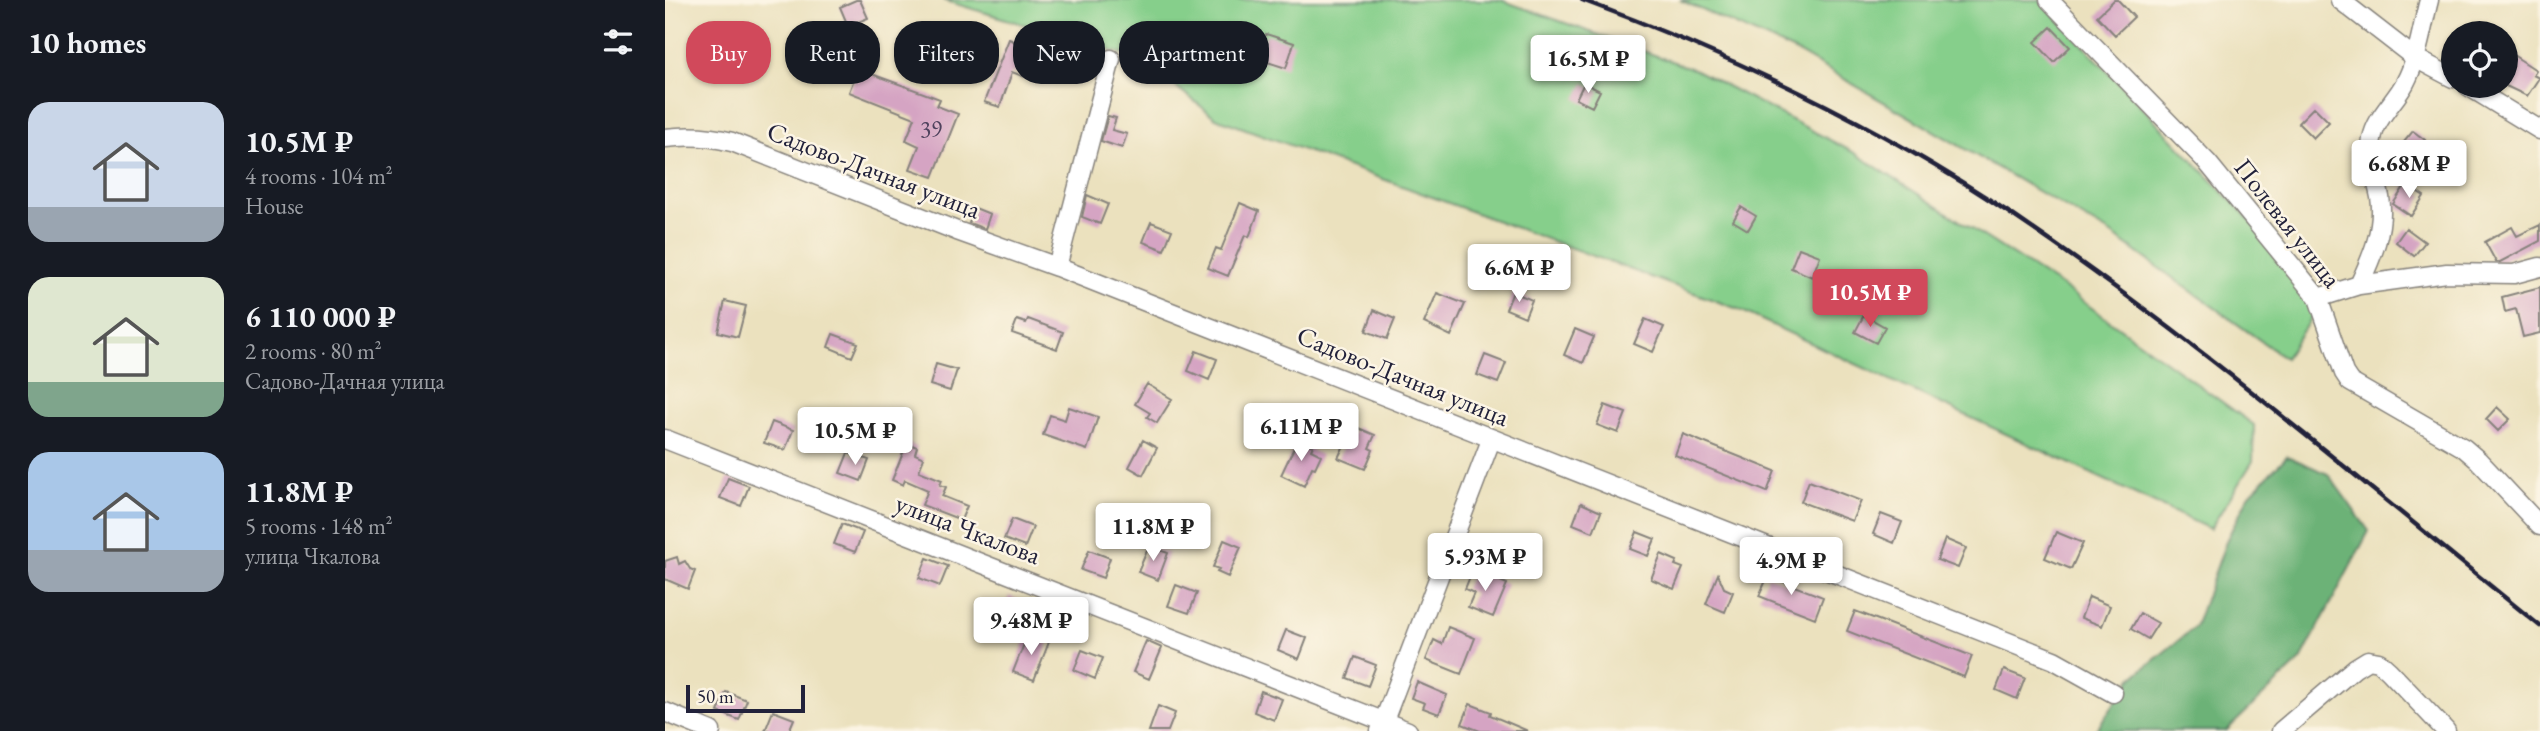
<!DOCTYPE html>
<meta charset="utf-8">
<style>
body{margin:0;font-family:"EB Garamond",serif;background:#242831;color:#f1f3f6;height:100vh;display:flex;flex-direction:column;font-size:26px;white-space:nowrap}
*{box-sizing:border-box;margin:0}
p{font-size:23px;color:#9ea1a6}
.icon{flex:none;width:38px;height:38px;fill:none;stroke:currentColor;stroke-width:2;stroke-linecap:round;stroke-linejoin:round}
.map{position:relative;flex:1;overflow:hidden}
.panel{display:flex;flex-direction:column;background:#171b24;width:665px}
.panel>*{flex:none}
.top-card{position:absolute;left:21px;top:21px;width:665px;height:63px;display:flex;gap:14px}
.fabs{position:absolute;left:1776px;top:21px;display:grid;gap:14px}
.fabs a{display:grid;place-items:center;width:77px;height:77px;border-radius:50%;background:#171b24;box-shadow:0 2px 5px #0004;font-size:35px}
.scale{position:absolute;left:21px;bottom:18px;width:119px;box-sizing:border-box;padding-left:7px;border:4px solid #22223b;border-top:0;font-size:19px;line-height:24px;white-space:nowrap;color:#22223b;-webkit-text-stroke:5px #fcf5e5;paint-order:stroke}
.price{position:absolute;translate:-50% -60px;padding:0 16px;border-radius:7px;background:#fff;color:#222;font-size:23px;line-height:46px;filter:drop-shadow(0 2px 4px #0008)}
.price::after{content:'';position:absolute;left:50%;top:42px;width:21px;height:16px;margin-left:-10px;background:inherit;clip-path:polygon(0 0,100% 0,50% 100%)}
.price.active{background:#d1495b;color:#fff}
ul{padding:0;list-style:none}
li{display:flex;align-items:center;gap:21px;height:175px;padding:0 28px}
li span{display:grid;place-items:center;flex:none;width:196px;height:140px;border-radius:21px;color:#555}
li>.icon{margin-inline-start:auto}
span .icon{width:84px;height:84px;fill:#fffc;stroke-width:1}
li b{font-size:30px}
h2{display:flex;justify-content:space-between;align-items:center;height:84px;padding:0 28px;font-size:30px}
.tag{padding:0 24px;border-radius:28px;background:#171b24;box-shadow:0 2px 5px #0004;font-size:24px;line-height:63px}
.tag.active{background:#d1495b;color:#fff}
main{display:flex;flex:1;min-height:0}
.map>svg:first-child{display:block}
.green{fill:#86cf8b;stroke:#547863;stroke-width:2}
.forest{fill:#6cb277;stroke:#476a59;stroke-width:2}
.building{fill:#d5a4c3}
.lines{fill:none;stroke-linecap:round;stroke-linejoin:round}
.minor-casing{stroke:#86827c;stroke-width:21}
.minor{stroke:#fff;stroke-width:18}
.rail{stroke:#22223b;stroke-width:4.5}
.labels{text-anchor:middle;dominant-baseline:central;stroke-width:5;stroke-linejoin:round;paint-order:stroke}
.number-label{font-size:23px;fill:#4f425d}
.street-label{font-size:26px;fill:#22223b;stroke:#fcf5e5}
</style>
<main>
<section class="panel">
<h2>10 homes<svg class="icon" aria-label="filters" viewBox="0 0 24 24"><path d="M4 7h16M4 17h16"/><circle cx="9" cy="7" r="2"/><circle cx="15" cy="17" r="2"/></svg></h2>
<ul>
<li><span style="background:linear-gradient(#c9d6e8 75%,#9aa5b1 0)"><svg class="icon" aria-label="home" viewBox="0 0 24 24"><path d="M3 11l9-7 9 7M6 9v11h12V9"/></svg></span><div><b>10.5M ₽</b><p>4 rooms · 104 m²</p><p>House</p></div></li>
<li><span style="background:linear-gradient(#dfe7d0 75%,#7fa58c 0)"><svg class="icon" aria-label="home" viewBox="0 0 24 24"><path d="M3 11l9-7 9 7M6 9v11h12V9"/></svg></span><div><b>6 110 000 ₽</b><p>2 rooms · 80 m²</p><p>Садово-Дачная улица</p></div></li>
<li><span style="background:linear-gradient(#a9c7e8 70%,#9aa5b1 0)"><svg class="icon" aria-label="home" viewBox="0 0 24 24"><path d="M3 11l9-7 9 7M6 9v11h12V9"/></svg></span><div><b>11.8M ₽</b><p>5 rooms · 148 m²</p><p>улица Чкалова</p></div></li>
</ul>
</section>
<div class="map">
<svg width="1875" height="731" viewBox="0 0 1875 731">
<rect width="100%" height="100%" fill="#fcf5e5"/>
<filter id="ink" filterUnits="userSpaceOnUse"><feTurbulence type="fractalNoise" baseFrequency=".0143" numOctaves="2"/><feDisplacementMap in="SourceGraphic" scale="14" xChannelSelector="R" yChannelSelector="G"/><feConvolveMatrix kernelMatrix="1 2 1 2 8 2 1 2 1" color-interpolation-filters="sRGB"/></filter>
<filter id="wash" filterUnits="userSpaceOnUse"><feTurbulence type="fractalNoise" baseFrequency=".00686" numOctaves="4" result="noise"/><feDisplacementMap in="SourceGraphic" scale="28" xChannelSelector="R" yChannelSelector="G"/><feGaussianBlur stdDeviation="1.57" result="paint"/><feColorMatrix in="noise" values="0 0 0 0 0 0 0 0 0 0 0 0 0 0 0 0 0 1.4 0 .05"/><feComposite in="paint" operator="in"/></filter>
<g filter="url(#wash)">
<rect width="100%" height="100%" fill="#ebe1be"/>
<!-- green -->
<path class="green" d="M 278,0 L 836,0 L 1031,70 L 1188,152 L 1399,288 L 1589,425 L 1588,461 L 1545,529 L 1073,309 L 551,118 L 477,60 Z
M 1015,0 L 1375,0 L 1659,298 L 1620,358 L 1445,233 L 1134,53 Z"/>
<!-- forest -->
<path class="forest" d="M 1622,456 L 1663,474 L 1704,531 L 1636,660 L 1561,731 L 1430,731 L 1467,678 L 1530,627 L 1562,539 L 1584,495 Z"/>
<g id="blocks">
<!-- building -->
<path class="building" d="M 191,0 L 195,0 L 203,18 L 183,26 L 175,7 Z
M 1449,0 L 1453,0 L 1469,17 L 1450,35 L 1432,16 Z
M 1386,27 L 1405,47 L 1389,62 L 1370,42 Z
M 601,34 L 629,43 L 621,68 L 593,59 Z
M 344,39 L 371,50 L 360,77 L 347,72 L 335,107 L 319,102 Z
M 475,45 L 503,50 L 501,62 L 474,57 Z
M 1848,55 L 1871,70 L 1868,75 L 1874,78 L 1862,96 L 1841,86 L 1841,65 Z
M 193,69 L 275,99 L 272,106 L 293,114 L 268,177 L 245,169 L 254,146 L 241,140 L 250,118 L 184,92 Z
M 919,83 L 935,91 L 927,107 L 911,99 Z
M 1649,107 L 1664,122 L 1648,138 L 1633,123 Z
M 443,116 L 451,118 L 447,130 L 462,134 L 457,148 L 436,141 Z
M 1748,131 L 1760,140 L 1756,145 L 1760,148 L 1751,161 L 1734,148 Z
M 1741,184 L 1759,196 L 1746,216 L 1728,204 Z
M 422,195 L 443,204 L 435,224 L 417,217 Z
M 575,203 L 594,211 L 584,237 L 580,235 L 563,276 L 543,268 L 551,248 L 556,250 Z
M 1076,207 L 1091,216 L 1083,230 L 1068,221 Z
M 310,208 L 325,214 L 320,229 L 304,223 Z
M 486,222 L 507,230 L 499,250 L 478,242 Z
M 1875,225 L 1875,241 L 1835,262 L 1831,262 L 1820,242 L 1847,227 L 1852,236 Z
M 1741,228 L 1760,242 L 1749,256 L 1731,242 Z
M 1134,248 L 1155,256 L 1147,277 L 1126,268 Z
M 1875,287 L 1875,333 L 1858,337 L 1851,309 L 1840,312 L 1837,297 Z
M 848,292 L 867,300 L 860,317 L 841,309 Z
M 772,293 L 800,304 L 786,336 L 759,323 Z
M 60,301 L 81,306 L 73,337 L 53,332 Z
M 709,310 L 730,319 L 722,339 L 701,331 Z
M 1199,315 L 1220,327 L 1211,343 L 1190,332 Z
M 363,319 L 398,332 L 392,349 L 347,333 L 352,320 L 361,323 Z
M 980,319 L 999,327 L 988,352 L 969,344 Z
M 910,329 L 929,337 L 918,363 L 899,355 Z
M 168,334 L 193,343 L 187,357 L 163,347 Z
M 531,351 L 552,359 L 544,380 L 523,371 Z
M 820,355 L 841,363 L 833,383 L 812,375 Z
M 271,364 L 292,370 L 285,391 L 265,385 Z
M 482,384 L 507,399 L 492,423 L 482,417 L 485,413 L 470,404 Z
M 940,405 L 961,413 L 953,433 L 932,425 Z
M 404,407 L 433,417 L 422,450 L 378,435 L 385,415 L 400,420 Z
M 1832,407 L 1845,419 L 1833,431 L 1821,419 Z
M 107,422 L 128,430 L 120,450 L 99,443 Z
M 691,427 L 710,435 L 704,448 L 708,450 L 700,469 L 673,458 L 685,433 L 688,434 Z
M 1018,434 L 1110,471 L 1102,492 L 1010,455 Z
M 633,439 L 648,446 L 646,450 L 656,455 L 650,468 L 647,467 L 639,486 L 616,475 Z
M 478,440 L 492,448 L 478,475 L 464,467 Z
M 242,443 L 252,447 L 250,454 L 259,458 L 254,471 L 277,480 L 275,485 L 281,487 L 277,496 L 302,506 L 296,520 L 257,505 L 263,490 L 240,480 L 238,485 L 227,480 Z
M 183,453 L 204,460 L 196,481 L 175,473 Z
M 63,478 L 84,486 L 76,506 L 55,498 Z
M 1144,481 L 1196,501 L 1187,521 L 1136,502 Z
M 916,503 L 936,512 L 928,532 L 908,524 Z
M 1216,514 L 1237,522 L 1229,543 L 1208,534 Z
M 347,519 L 368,527 L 360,547 L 339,539 Z
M 177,524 L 198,532 L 190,552 L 169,544 Z
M 972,532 L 990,539 L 983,556 L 965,549 Z
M 1391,532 L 1418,543 L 1406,569 L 1380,558 Z
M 1280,539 L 1301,548 L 1293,568 L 1272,560 Z
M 559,540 L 576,547 L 563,577 L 552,572 L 554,569 L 548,567 Z
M 484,546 L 503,553 L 493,580 L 473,572 Z
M 424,550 L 445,558 L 438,578 L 416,570 Z
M 996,554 L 1012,561 L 1010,565 L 1018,568 L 1009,589 L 986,579 Z
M 12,557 L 14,564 L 20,561 L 25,569 L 30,571 L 23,589 L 0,579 L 0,561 Z
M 262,558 L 283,566 L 275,586 L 254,578 Z
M 808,569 L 842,584 L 828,617 L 803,607 L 809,593 L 800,589 Z
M 1053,574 L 1059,588 L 1068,592 L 1060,612 L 1041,604 Z
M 1103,576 L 1158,597 L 1150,618 L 1094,596 Z
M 511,585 L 532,593 L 524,613 L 503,606 Z
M 344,596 L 364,604 L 355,628 L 335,621 Z
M 1424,597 L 1445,606 L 1437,626 L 1416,618 Z
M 1190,611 L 1307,656 L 1299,677 L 1182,631 Z
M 1475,613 L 1493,623 L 1483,639 L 1466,629 Z
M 783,627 L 810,638 L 796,674 L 761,660 L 769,640 L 777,644 Z
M 621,630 L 642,638 L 634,659 L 613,650 Z
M 363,634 L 384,642 L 369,680 L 348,672 Z
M 481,641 L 497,648 L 484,679 L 468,672 Z
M 417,650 L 438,658 L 430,679 L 409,670 Z
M 690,657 L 711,665 L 703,686 L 682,678 Z
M 1339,670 L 1360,678 L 1352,699 L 1331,690 Z
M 752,682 L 782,695 L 774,714 L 758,708 L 760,703 L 746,698 Z
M 596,691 L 617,699 L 609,720 L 589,712 Z
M 61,692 L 82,700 L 74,720 L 53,712 Z
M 805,704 L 826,712 L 825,715 L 863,731 L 815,731 L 797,724 Z
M 493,706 L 510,713 L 503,731 L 484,731 Z
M 108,711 L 129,719 L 124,731 L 100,731 Z"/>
</g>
</g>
<g filter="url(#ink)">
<use href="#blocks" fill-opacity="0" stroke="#86827c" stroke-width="2"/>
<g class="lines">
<defs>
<path id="minor" d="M 1384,0 L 1542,162 L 1653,298 L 1679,373 L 1685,382 L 1799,448 L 1813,460 L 1875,526
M 1675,0 L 1750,58 L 1788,78
M 1803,86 L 1875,130
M 0,138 C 23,135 45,136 67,142 L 292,231 L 392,267 L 1389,660 L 1448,693
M 392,267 L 446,59
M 1694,285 L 1782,273 L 1849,274 L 1875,267
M 1653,298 L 1694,285 C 1707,257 1720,228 1715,197 C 1711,177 1703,159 1707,139 C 1711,117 1730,102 1740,83 C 1753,59 1757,27 1764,0
M 0,439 L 743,731
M 0,712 L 46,731
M 715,731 L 826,440
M 1616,731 L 1690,668 L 1703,660 L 1714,662 L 1724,671 L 1781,731"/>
</defs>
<!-- minor casing -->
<use href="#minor" class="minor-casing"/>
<!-- minor -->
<use href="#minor" class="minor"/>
<!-- rail -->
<path class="rail" d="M 917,0 C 1056,51 1198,118 1322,198 C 1517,326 1694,480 1875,626"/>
</g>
</g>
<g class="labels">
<!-- number labels -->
<g class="number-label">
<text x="266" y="129">39</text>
</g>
<!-- street labels -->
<g class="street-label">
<text transform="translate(209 170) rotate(21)">Садово-Дачная улица</text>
<text transform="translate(1623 223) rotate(52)">Полевая улица</text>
<text transform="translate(738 376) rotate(22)">Садово-Дачная улица</text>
<text transform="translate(303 529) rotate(21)">улица Чкалова</text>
</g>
</g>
</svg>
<div class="fabs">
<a><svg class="icon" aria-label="locate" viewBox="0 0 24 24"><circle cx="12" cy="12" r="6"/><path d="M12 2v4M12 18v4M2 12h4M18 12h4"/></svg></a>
</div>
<div class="scale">50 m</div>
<b class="price" style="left:923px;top:95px">16.5M ₽</b>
<b class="price" style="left:1744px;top:200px">6.68M ₽</b>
<b class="price" style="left:854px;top:304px">6.6M ₽</b>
<b class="price active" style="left:1205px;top:329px">10.5M ₽</b>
<b class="price" style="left:636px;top:463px">6.11M ₽</b>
<b class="price" style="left:190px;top:467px">10.5M ₽</b>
<b class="price" style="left:488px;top:563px">11.8M ₽</b>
<b class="price" style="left:820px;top:593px">5.93M ₽</b>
<b class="price" style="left:1126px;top:597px">4.9M ₽</b>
<b class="price" style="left:366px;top:657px">9.48M ₽</b>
<div class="top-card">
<a class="tag active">Buy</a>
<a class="tag">Rent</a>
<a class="tag">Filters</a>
<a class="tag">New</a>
<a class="tag">Apartment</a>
</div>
</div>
</main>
